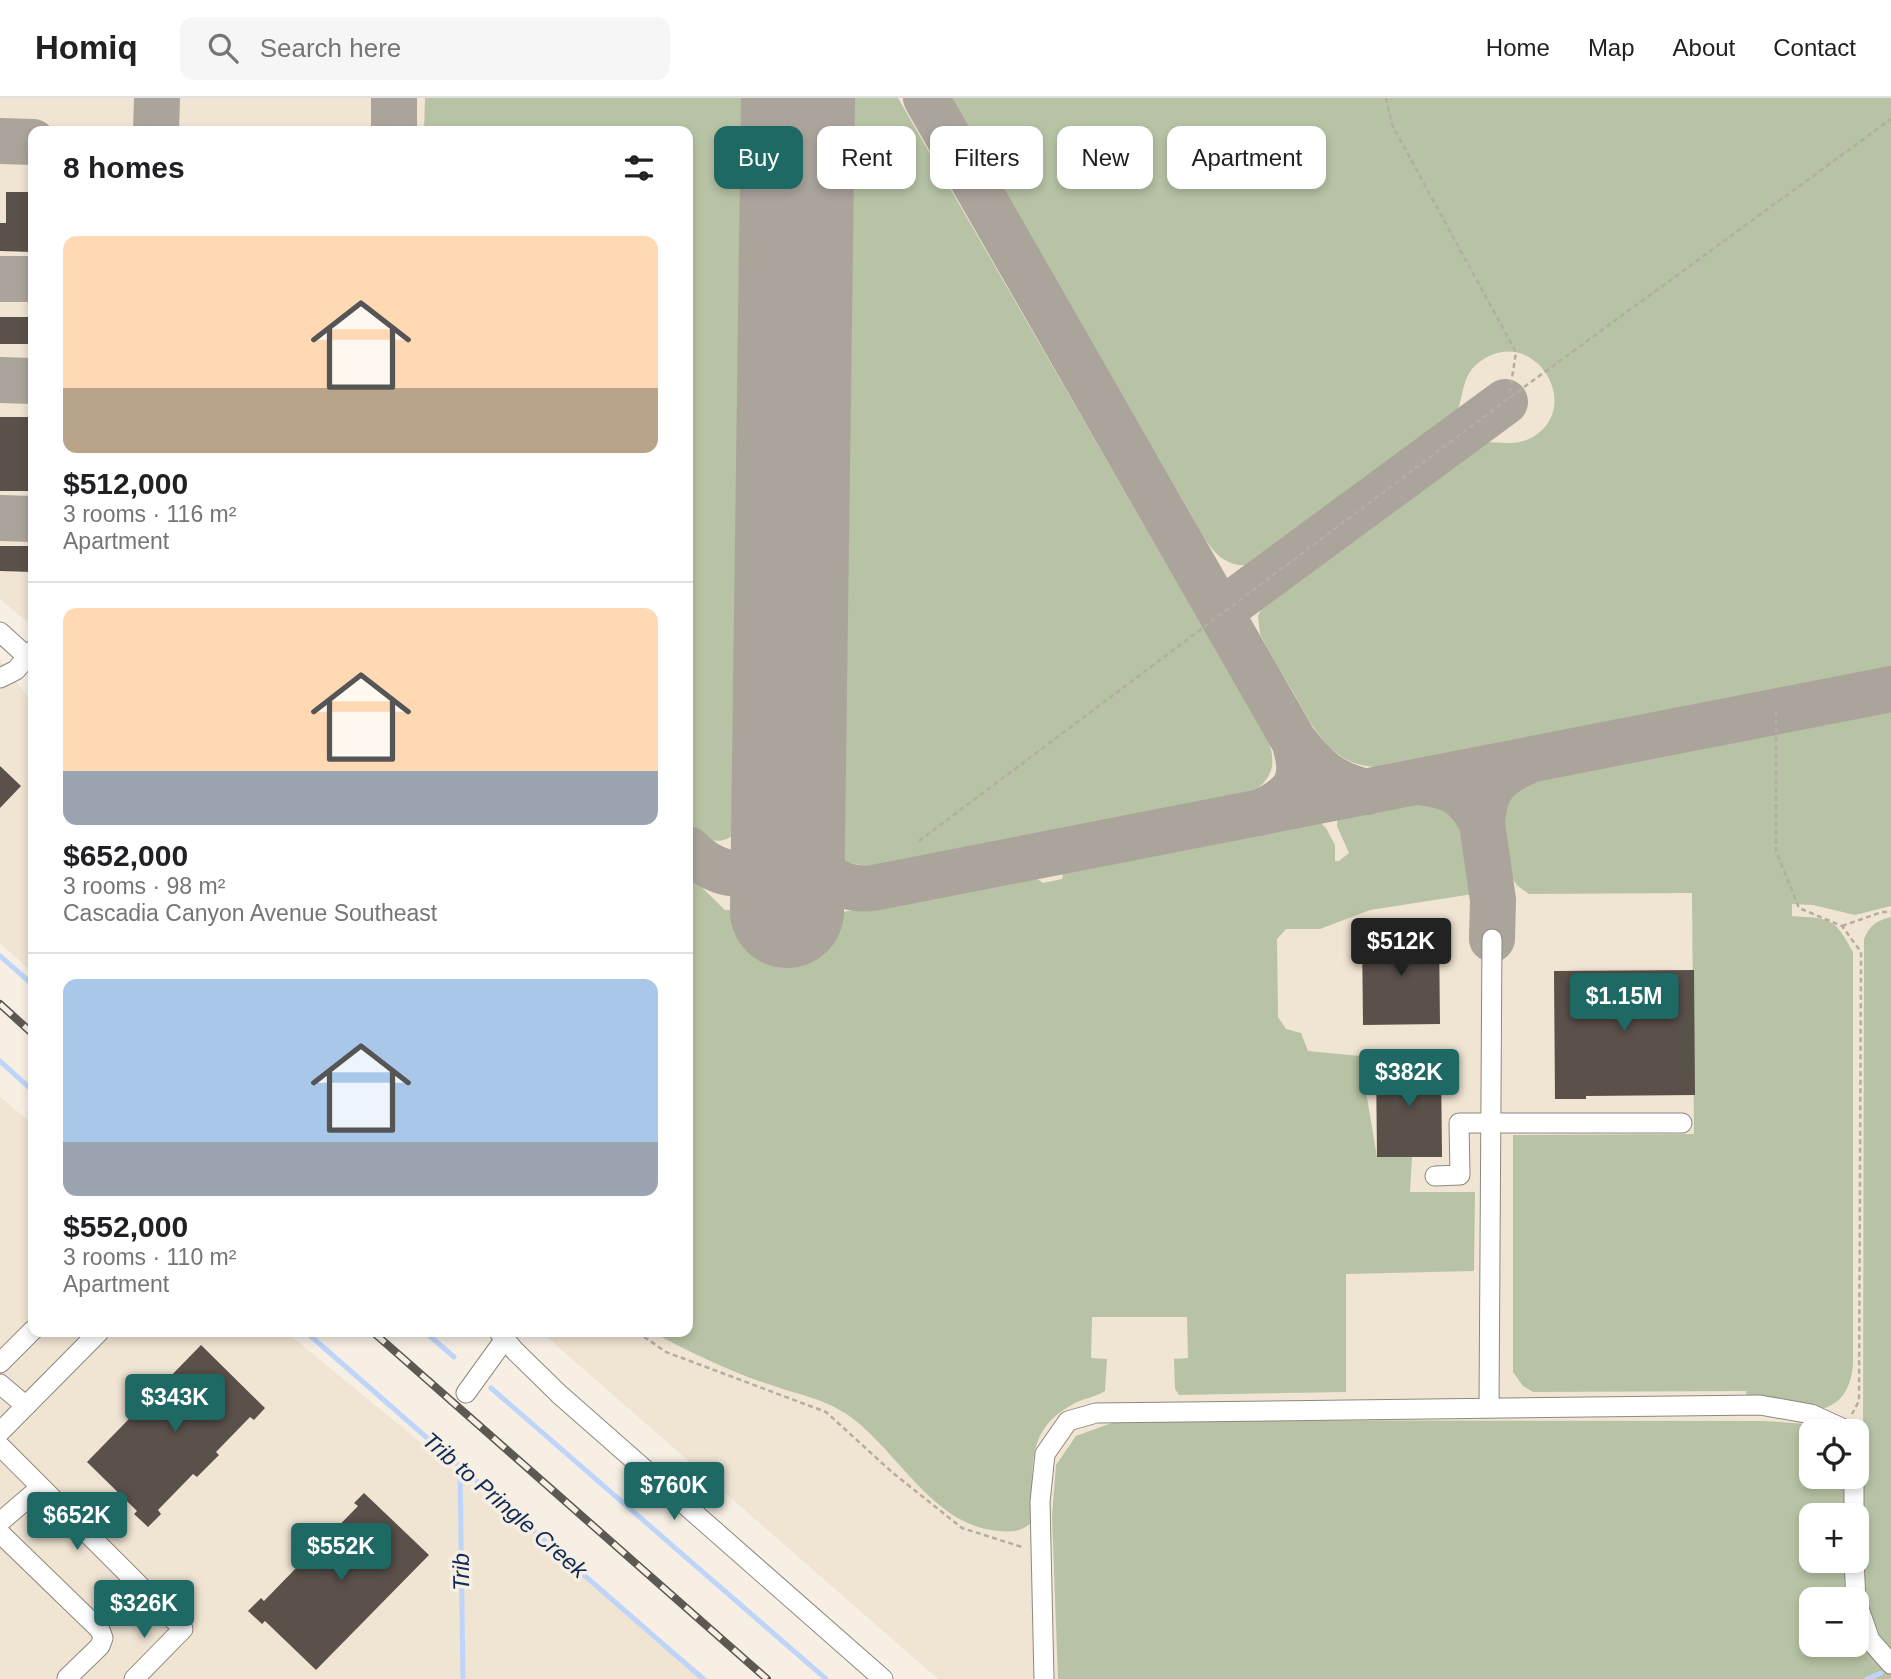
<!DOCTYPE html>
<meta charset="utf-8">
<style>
body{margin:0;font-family:Helvetica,sans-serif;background:#f6f6f6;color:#202124;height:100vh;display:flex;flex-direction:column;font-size:26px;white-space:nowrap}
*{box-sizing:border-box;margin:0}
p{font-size:23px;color:#757577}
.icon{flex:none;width:38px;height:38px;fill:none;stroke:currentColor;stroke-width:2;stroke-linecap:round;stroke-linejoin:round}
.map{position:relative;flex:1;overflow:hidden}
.panel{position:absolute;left:28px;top:28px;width:665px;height:1211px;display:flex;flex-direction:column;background:#fff;border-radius:14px;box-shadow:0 4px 10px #0003}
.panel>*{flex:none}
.hud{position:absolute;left:714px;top:28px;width:665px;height:63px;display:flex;gap:14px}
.fabs{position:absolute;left:1799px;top:1321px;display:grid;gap:14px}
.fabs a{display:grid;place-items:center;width:70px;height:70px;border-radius:14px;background:#fff;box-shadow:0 4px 10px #0003;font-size:35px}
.price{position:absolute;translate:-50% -60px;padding:0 16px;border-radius:7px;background:#1e6963;color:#fff;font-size:23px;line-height:46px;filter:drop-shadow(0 2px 4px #0008)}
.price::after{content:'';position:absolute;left:50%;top:42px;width:21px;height:16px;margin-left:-10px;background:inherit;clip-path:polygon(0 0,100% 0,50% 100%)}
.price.active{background:#222;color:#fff}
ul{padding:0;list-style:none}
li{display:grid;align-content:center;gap:14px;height:371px;padding:0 35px}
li+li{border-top:2px solid #e0e0e0}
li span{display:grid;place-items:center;height:217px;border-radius:14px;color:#555}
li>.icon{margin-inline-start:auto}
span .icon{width:126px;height:126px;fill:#fffc;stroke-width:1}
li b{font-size:30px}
h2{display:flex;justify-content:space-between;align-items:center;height:84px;padding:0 35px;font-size:30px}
.pill{padding:0 24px;border-radius:14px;background:#fff;box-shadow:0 4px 10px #0003;font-size:24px;line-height:63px}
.pill.active{background:#1e6963;color:#fff}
header{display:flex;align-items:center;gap:42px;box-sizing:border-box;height:98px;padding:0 35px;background:#fff;border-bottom:2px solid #e0e0e0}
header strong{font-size:33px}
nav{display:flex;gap:38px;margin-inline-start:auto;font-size:24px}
.search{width:490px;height:63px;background:#f6f6f6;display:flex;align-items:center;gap:18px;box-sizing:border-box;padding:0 24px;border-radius:14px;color:#757577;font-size:26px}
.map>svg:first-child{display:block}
.built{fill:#f0e4d3;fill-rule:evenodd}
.green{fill:#b7c3a4;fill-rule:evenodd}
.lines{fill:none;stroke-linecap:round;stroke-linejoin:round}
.stream{stroke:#bed5f9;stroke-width:5}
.taxiway{stroke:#aaa49b;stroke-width:46}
.runway{stroke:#aaa49b;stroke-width:114}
.building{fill:#5b514b}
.minor-casing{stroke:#8f887f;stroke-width:21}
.path{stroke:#b4ada4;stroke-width:2.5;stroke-dasharray:5 3.5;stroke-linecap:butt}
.minor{stroke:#fff;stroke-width:19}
.rail-casing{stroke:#5c5852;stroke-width:8}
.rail{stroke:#f7efe4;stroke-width:5;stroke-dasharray:16;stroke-linecap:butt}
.labels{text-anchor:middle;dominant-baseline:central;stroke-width:7;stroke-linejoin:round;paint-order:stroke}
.water-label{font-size:23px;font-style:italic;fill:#0e2b56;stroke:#f7efe4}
</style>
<header>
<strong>Homiq</strong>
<div class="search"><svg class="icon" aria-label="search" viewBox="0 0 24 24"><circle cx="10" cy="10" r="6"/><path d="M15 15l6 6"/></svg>Search here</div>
<nav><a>Home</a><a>Map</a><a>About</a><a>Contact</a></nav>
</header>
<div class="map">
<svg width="1891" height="1581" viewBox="0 0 1891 1581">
<rect width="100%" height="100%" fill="#f7efe4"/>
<!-- built -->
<path class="built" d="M 0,0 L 1891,0 L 1891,1581 L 938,1581 L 549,1241 L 546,1234 L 688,1234 L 688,33 L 33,33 L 33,529 L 0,501 ZM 1811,1334 L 1857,1334 L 1857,1379 L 1811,1379 ZM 1811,1418 L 1857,1418 L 1857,1463 L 1811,1463 ZM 1811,1502 L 1857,1502 L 1857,1547 L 1811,1547 Z
M 0,562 L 33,606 L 33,875 L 0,845 Z
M 0,999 L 33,1026 L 33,1234 L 286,1234 L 709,1581 L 0,1581 Z"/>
<!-- green -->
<path class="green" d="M 425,0 L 759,0 L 749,711 C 745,728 730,749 709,741 C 701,738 694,729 688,723 L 688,33 L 424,33 Z
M 837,0 L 898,0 L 1269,644 C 1277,670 1271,681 1249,697 L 874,768 C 842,767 834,760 827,730 Z
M 950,0 L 1891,0 L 1891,572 L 1394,668 C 1336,676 1317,637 1293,594 C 1282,575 1270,556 1260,536 L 1258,518 L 1267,498 L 1470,346 C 1491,340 1512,351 1533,339 C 1586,307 1531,223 1478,265 C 1459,280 1465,305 1452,323 L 1268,462 C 1219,482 1206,442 1185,406 Z
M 1891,611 L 1891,808 L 1855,817 L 1813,807 L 1792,806 L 1792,818 C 1830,821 1834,818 1853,854 L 1853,1267 C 1847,1329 1793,1312 1748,1309 L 1746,1293 L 1533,1294 L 1523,1288 L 1513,1274 L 1513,1037 L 1694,1036 L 1692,795 L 1529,796 C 1526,793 1519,790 1516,786 C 1507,774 1498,714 1505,701 C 1512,689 1523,684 1536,680 Z
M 1425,702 C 1471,709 1470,759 1473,796 L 1370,812 L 1320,831 L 1286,831 L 1277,841 L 1278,919 L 1286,931 L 1301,935 L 1308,953 L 1360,958 L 1377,1059 L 1412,1059 L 1410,1094 L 1475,1094 L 1474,1173 L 1346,1176 L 1346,1294 L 1179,1297 L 1175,1291 L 1174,1261 L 1188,1260 L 1187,1219 L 1092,1219 L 1091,1260 L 1107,1261 L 1105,1293 C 1096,1299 1085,1300 1075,1305 C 1021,1333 1035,1373 1032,1424 C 1021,1434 1013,1434 998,1433 C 939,1428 905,1367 865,1331 C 855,1321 843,1313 830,1307 C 812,1298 793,1295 774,1288 C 732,1275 692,1255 652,1234 L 688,1234 L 688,776 L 725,812 L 843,814 L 1033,778 L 1043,785 L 1062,781 L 1064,772 L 1319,723 L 1326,730 L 1335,747 L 1335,763 L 1339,763 L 1349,755 L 1337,728 L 1338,719 Z
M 1891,819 L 1891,1581 L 1058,1581 L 1052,1418 L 1056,1367 L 1076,1338 L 1120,1322 L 1764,1323 L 1808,1326 L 1834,1333 L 1811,1334 L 1811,1379 L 1857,1379 L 1857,1340 L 1863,1341 L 1864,841 C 1870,827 1876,823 1891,819 ZM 1811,1418 L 1857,1418 L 1857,1463 L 1811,1463 ZM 1811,1502 L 1857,1502 L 1857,1547 L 1811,1547 Z"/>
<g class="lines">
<!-- stream -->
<path class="stream" d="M 0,858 L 33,887
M 0,963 L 33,993
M 306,1234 L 703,1581
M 425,1234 L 454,1259
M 491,1290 L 826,1581
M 460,1368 L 463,1581
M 1867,1581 L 1881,1575"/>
<!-- taxiway -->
<path class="taxiway" d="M 926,0 L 1294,643
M 156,33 L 157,0
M 394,33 L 394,0
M 0,43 L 33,44
M 0,181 L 33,181
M 0,282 L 33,283
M 0,420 L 33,421
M 1221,513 L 1505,304
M 1419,684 C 1452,688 1466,694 1482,725 C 1484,689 1496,677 1528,663
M 1260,715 C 1296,697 1307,684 1294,643 C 1316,672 1332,686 1367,694
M 1482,725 L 1493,802 L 1492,841
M 688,751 C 706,769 734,785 758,768 C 770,761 779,746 788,735 C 809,765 833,795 873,790 L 1891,591"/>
<!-- runway -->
<path class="runway" d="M 787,813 L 798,0"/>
</g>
<!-- building -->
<path class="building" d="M 6,94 L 33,94 L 33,154 L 0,153 L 0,125 L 6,125 Z
M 0,219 L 33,219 L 33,246 L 0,246 Z
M 0,319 L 29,319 L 28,357 L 33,358 L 33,393 L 0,393 Z
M 0,448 L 33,448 L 33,474 L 0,473 Z
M 0,668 L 21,688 L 0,710 Z
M 1439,833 L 1440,926 L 1363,927 L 1362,834 Z
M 1694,872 L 1695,997 L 1586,998 L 1586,1001 L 1555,1001 L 1554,873 Z
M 1441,962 L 1442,1059 L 1377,1059 L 1376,963 Z
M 201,1247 L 265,1310 L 254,1322 L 250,1319 L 216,1354 L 219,1357 L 197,1379 L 193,1376 L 158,1412 L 161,1416 L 148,1429 L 134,1416 L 137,1413 L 87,1364 Z
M 364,1395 L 429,1457 L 316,1572 L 265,1523 L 262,1526 L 248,1513 L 261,1500 L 264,1503 L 300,1466 L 297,1463 L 318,1441 L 322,1445 L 358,1408 L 354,1405 Z"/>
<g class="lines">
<defs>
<path id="minor" d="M 0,534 L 33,564
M 0,580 L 16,572 L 33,552
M 1435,1078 L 1460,1077 L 1459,1025 L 1682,1025
M 499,1234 L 515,1253 L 559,1296 L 883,1581
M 0,1265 L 33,1232
M 0,1286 L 26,1308
M 466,1295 L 505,1241
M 1489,1310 L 1492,841
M 0,1334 L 99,1234
M 0,1348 L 183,1531 L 134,1581
M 1854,1379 L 1854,1418
M 0,1424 L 41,1389
M 0,1435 L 100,1532 L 103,1540 L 100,1548 L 67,1580
M 1854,1463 L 1856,1502
M 1857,1505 L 1870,1542 L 1891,1566
M 1044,1581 L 1040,1404 L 1045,1356 L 1068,1323 L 1096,1315 L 1760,1307 L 1811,1316 L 1844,1331 L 1845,1334"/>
</defs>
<!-- minor casing -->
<use href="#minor" class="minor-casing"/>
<!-- path -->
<path class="path" d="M 1386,0 L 1392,27 L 1516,254 L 1509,300
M 1776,613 L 1776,753 L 1799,810 L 1842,828 L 1861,854 L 1859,1303 L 1852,1316
M 919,743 L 1509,300 L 1891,21
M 1842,828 L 1882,814 L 1891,814
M 637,1234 L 666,1254 L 826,1314 L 893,1375 L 962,1430 L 1022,1449"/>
<!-- minor -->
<use href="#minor" class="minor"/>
<defs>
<path id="rail" d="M 0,906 L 33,936
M 373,1234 L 767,1581"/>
</defs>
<!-- rail casing -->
<use href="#rail" class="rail-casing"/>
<!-- rail -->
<use href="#rail" class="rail"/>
</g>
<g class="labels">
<!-- water labels -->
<g class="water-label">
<text transform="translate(505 1407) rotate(41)">Trib to Pringle Creek</text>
<text transform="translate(461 1474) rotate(-91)">Trib</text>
</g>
</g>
</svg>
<div class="fabs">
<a><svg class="icon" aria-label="locate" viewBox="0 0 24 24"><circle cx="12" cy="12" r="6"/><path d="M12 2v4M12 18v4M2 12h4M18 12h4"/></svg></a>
<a>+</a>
<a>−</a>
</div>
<b class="price active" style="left:1401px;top:880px">$512K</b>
<b class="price" style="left:1624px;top:935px">$1.15M</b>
<b class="price" style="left:1409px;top:1011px">$382K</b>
<b class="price" style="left:175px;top:1336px">$343K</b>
<b class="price" style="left:674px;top:1424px">$760K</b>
<b class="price" style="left:77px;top:1454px">$652K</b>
<b class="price" style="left:341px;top:1485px">$552K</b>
<b class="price" style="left:144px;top:1542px">$326K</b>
<div class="hud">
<a class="pill active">Buy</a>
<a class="pill">Rent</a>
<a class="pill">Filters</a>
<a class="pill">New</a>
<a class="pill">Apartment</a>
</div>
<section class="panel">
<h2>8 homes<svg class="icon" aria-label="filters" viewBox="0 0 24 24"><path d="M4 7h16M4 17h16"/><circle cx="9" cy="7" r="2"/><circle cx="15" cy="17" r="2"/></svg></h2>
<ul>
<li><span style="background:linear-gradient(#ffd9b3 70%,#b9a48a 0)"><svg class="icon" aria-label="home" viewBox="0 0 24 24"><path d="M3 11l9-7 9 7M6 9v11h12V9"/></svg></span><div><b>$512,000</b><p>3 rooms · 116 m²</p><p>Apartment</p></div></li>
<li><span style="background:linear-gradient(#ffd9b3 75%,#9aa5b1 0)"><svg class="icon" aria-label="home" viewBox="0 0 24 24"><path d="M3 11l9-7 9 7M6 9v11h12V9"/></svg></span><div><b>$652,000</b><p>3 rooms · 98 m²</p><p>Cascadia Canyon Avenue Southeast</p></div></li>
<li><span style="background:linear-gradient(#a9c7e8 75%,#9aa5b1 0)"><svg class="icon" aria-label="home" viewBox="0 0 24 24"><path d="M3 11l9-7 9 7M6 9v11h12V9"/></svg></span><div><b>$552,000</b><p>3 rooms · 110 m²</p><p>Apartment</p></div></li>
</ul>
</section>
</div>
